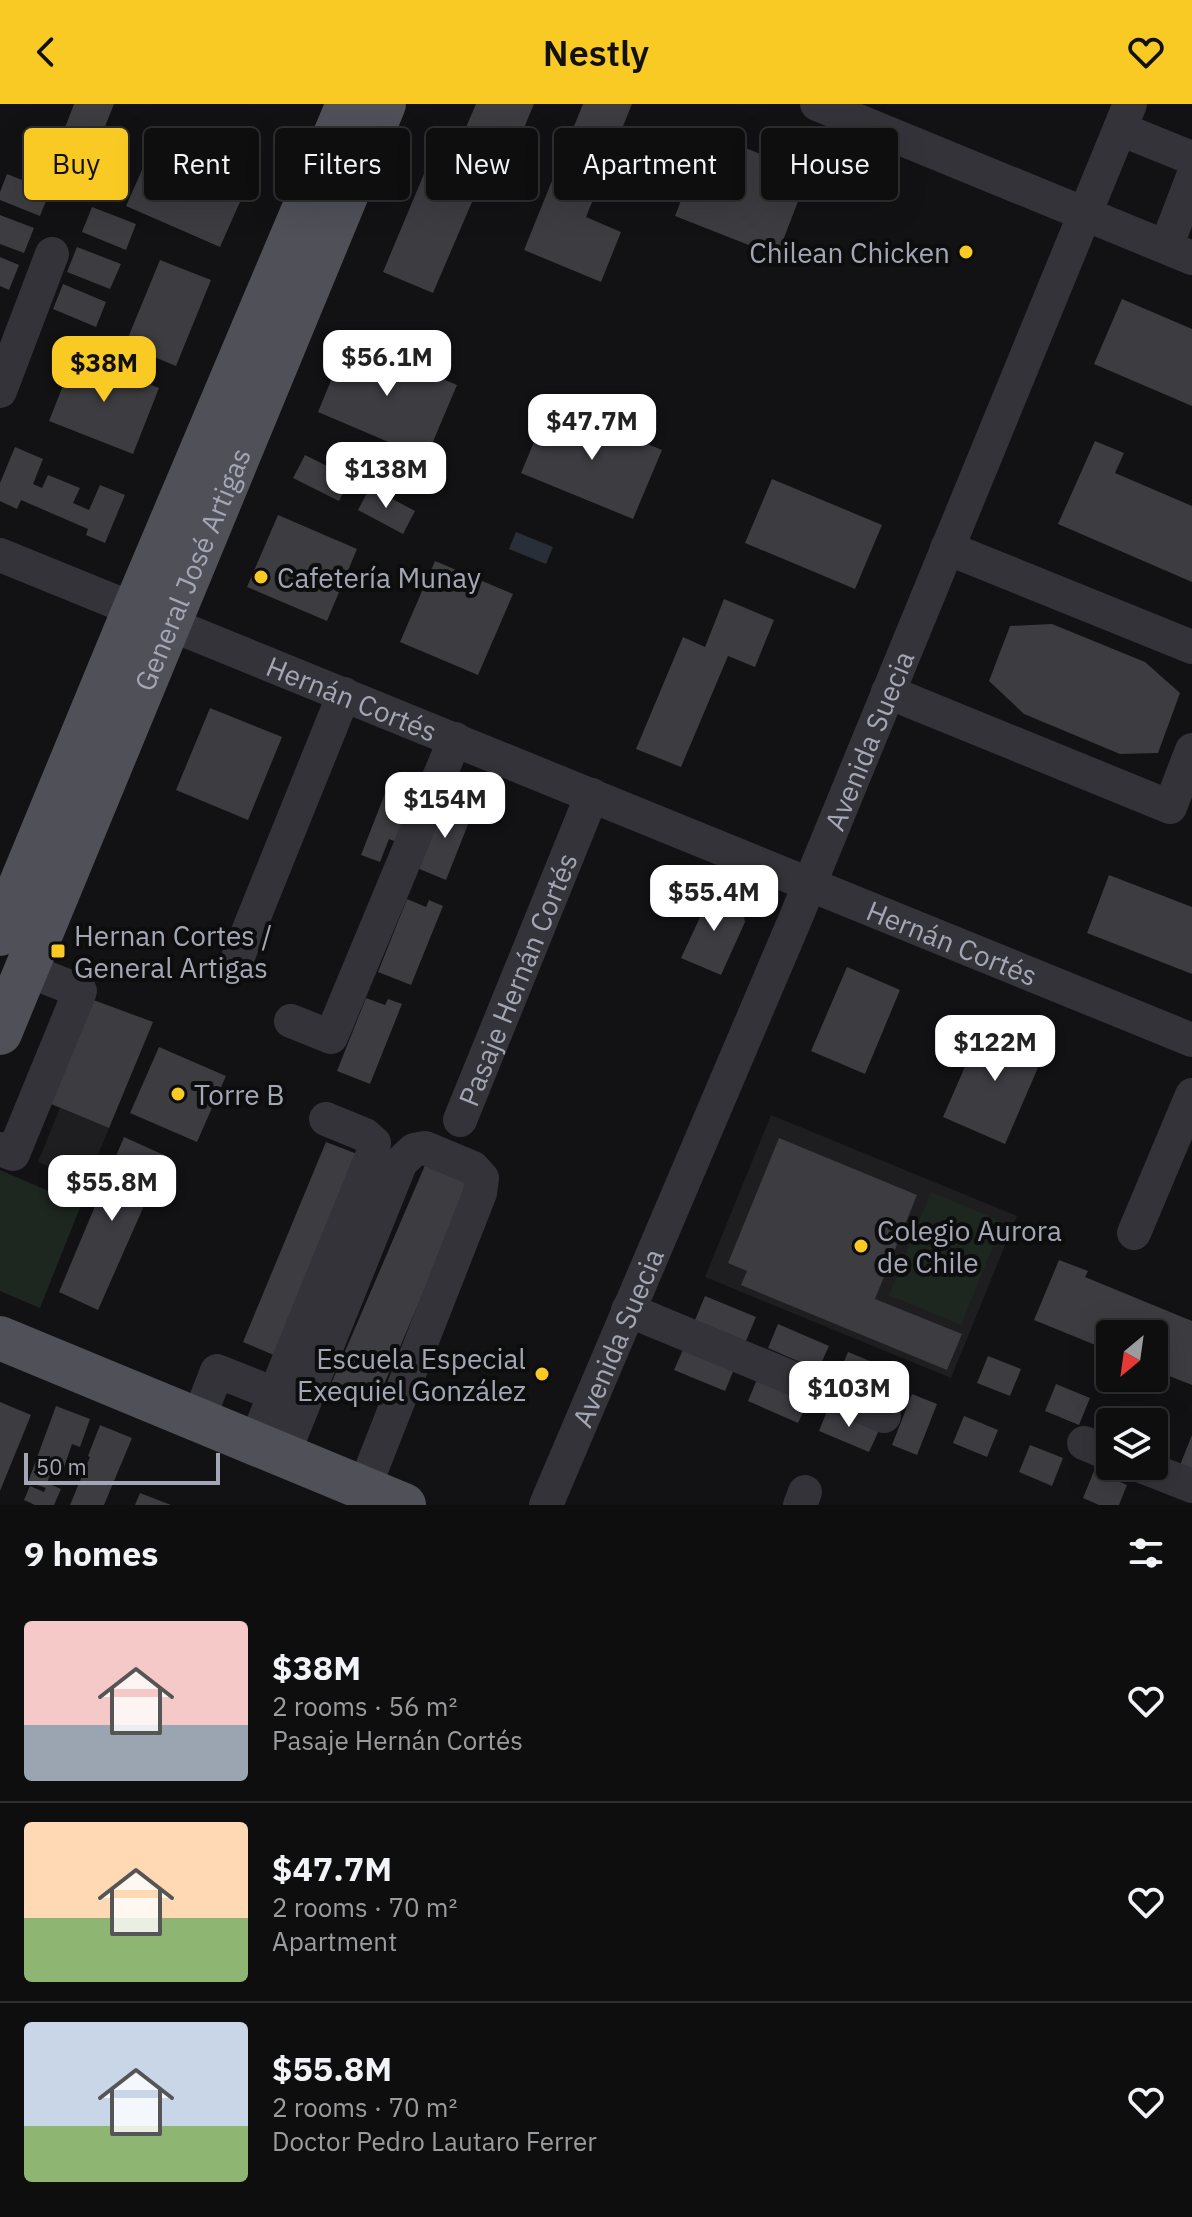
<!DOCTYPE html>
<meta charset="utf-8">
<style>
body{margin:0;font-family:"IBM Plex Sans",sans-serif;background:#1c1c1d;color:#f1f3f6;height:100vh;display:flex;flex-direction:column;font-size:30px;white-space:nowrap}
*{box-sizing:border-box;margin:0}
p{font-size:26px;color:#9b9c9e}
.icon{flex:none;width:44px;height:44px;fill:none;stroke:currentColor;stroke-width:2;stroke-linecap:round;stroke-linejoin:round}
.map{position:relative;height:1401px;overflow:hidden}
.side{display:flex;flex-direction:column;background:#0e0e0f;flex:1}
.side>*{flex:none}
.top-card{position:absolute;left:24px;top:24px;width:1144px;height:72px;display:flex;gap:16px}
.needle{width:52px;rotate:209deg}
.fabs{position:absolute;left:1096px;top:1216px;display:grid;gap:16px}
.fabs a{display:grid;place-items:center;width:72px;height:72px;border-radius:8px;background:#0e0e0f;box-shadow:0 8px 32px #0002,0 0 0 2px #2e2e2f;font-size:40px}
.scale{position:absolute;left:24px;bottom:20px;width:196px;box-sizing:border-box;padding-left:8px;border:4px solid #a3a6b5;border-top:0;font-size:22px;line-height:28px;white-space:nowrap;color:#a3a6b5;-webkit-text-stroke:6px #0d0d0e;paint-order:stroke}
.price{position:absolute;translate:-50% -68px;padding:0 18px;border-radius:16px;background:#fff;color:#222;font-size:26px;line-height:52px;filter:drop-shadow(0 2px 4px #0008)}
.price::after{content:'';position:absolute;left:50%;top:48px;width:24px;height:18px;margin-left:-12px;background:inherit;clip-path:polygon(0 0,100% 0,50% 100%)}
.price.active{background:#f9c924;color:#111}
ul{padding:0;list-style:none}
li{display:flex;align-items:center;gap:24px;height:200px;padding:0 24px}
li+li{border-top:2px solid #2e2e2f}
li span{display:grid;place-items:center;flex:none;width:224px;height:160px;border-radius:8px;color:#555}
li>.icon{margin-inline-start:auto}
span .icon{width:96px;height:96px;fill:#fffc;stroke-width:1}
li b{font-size:34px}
h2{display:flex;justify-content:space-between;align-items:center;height:96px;padding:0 24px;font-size:34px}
.tag{padding:0 28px;border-radius:8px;background:#0e0e0f;box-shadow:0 8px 32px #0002,0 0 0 2px #2e2e2f;font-size:28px;line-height:72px}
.tag.active{background:#f9c924;color:#111}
header{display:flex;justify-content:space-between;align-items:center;height:104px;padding:0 24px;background:#f9c924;color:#111;font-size:36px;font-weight:600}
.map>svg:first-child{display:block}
.built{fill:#1e1e21}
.green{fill:#1e2620}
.water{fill:#282f38}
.building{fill:#3c3c41}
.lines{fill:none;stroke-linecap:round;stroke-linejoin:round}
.minor{stroke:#333339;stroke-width:34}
.major{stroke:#4f5058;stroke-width:44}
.poi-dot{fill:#f9c924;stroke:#0d0d0e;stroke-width:3}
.labels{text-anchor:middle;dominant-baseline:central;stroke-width:8;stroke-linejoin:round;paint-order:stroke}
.poi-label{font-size:28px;fill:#a3a6b5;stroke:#0d0d0e;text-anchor:start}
.street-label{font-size:28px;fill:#a3a6b5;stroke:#0d0d0e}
</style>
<header><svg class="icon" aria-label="back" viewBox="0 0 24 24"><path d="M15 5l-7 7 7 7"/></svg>Nestly<svg class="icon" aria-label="heart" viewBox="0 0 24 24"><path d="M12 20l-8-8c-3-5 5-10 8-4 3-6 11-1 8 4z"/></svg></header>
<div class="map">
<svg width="1192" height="1401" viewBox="0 0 1192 1401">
<rect width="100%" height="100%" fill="#121214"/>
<!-- built -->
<path class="built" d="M 60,1004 L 109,1024 L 87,1078 L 38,1058 Z
M 771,1011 L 1017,1112 L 951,1274 L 705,1173 Z"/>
<!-- green -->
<path class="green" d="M 0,1066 L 81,1101 L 40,1204 L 0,1187 Z
M 931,1088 L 1003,1118 L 961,1221 L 889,1191 Z"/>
<!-- water -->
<path class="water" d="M 516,428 L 553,443 L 546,460 L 509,445 Z"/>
<!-- building -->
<path class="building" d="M 74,0 L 114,0 L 96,45 L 114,52 L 105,76 L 35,49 L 43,28 L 61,34 Z
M 476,0 L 534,0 L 493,98 L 475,91 L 433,189 L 383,168 L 444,22 L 463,30 Z
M 583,0 L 632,0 L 586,113 L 621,128 L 601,178 L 524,146 Z
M 707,29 L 809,69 L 777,152 L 675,112 Z
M 157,32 L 251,73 L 220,143 L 126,102 Z
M 7,70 L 50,87 L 40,112 L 0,96 L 0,88 Z
M 92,103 L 136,120 L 126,146 L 82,128 Z
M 0,111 L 34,124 L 24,149 L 0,140 Z
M 77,143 L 121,160 L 110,185 L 67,168 Z
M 0,153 L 19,161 L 9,186 L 0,182 Z
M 160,156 L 211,176 L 176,262 L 125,241 Z
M 63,180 L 106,198 L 96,223 L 53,205 Z
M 1122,195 L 1192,225 L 1192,302 L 1094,260 Z
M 348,235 L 457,281 L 426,354 L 318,308 Z
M 75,251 L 159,284 L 133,350 L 49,317 Z
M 550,300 L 662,346 L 633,415 L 521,369 Z
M 1095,337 L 1124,349 L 1115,369 L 1192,402 L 1192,478 L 1058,420 Z
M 15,343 L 43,355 L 33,380 L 42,384 L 48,371 L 80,384 L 73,399 L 89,406 L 100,381 L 125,391 L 105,439 L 86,431 L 88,425 L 21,396 L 17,405 L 0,397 L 0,379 Z
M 305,351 L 351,374 L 339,397 L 293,374 Z
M 772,375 L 882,421 L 855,485 L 745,439 Z
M 370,383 L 415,407 L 403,430 L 358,406 Z
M 278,411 L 357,445 L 327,517 L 247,483 Z
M 435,457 L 513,490 L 478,571 L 400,538 Z
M 724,495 L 774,516 L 755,563 L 728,552 L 681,663 L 636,645 L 683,533 L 705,543 Z
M 1052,520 L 1145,558 L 1180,589 L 1158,649 L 1120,650 L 1024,610 L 989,577 L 1010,522 Z
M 210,604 L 282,633 L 248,716 L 176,686 Z
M 386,687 L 408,695 L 403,708 L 410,711 L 399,739 L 389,735 L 380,758 L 361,751 Z
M 445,696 L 473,708 L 446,776 L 417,764 Z
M 1109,771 L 1192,803 L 1192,870 L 1087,829 Z
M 702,786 L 742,804 L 745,818 L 721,871 L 681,854 L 702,809 L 693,806 Z
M 407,795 L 426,803 L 429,796 L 443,802 L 411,881 L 378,868 Z
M 847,863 L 900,886 L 865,970 L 811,947 Z
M 88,894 L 153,918 L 109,1024 L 51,1000 Z
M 366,894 L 385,901 L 388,895 L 402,900 L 370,980 L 337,967 Z
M 984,919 L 1046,945 L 1005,1040 L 943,1013 Z
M 159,943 L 226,972 L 197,1038 L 130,1009 Z
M 124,1033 L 166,1052 L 98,1206 L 59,1188 Z
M 779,1034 L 917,1091 L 875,1195 L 962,1230 L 947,1266 L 741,1181 L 747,1167 L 728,1159 Z
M 326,1038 L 365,1053 L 281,1254 L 243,1238 Z
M 426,1059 L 470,1079 L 376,1299 L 331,1280 Z
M 1059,1156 L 1088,1167 L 1085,1173 L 1192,1217 L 1192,1281 L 1154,1266 L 1154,1230 L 1110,1230 L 1110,1247 L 1034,1216 Z
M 705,1192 L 756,1213 L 746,1237 L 695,1216 Z
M 778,1220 L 829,1242 L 818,1266 L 768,1244 Z
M 685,1241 L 735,1263 L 725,1287 L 674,1266 Z
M 848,1248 L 899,1269 L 888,1294 L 838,1272 Z
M 988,1252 L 1021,1265 L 1010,1292 L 977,1279 Z
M 758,1273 L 809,1295 L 798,1319 L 748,1297 Z
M 1056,1280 L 1090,1294 L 1079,1321 L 1045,1307 Z
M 912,1290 L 937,1300 L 917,1351 L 892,1341 Z
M 0,1298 L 31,1311 L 0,1387 Z
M 56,1302 L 90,1315 L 80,1343 L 72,1340 L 64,1363 L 54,1359 L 47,1379 L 61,1385 L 54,1401 L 35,1401 L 24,1396 L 30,1382 L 44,1388 L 46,1384 L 28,1378 Z
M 829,1302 L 880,1324 L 869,1348 L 819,1327 Z
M 1117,1305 L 1149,1318 L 1111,1318 Z
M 964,1312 L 998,1326 L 987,1353 L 953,1339 Z
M 100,1321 L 132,1334 L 104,1401 L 70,1401 L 90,1353 L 88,1352 Z
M 1192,1331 L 1192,1366 L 1180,1361 Z
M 1030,1341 L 1063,1354 L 1052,1382 L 1019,1368 Z
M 1094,1367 L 1127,1381 L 1119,1401 L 1099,1401 L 1083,1394 Z
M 140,1389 L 171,1401 L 135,1401 Z"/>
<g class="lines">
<!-- minor -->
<g class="minor">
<path d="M 817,0 L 1192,154"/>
<path d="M 1120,25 L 1192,54"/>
<path d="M 1166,143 L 1192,75"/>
<path d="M 0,287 L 52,150"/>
<path d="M 947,444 L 1192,543"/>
<path id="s1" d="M 0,451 L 1192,936"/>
<path d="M 888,588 L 1170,703 L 1192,646"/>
<path d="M 239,850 L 344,590"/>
<path d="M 291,917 L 331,933 L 455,635"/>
<path id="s2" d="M 460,1016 L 592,691"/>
<path d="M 0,1045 L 13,1050 L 80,887 L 27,866"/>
<path d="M 1134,1129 L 1192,991"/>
<path d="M 628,1206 L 884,1312"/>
<path d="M 198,1316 L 217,1267 L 275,1290"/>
<path d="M 255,1339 L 372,1052 L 374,1039 L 365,1031 L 326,1015"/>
<path d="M 1084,1339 L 1110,1350"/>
<path d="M 283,1351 L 401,1058 L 414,1046 L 425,1044 L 473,1064 L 482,1074 L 480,1089 L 364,1384"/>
<path d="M 1141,1362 L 1192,1382"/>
<path id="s3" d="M 546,1401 L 794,818 L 1130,0"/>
<path d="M 800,1401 L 805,1388"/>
</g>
<!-- major -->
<g class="major">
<path d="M 0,830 L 134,506 L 348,0"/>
<path id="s4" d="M 0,929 L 384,0"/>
<path d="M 0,1234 L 404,1401"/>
</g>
</g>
<!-- markers -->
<g class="poi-dot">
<circle cx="966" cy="148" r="8"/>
<circle cx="261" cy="473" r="8"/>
<rect x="50" y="839" width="16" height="16" rx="4"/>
<circle cx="178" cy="990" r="8"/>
<circle cx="861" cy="1142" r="8"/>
<circle cx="542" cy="1270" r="8"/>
</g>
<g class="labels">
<!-- poi labels -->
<g class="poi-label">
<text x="950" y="148" text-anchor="end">Chilean Chicken</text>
<text x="277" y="473">Cafetería Munay</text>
<text x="74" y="831">Hernan Cortes /<tspan x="74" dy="32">General Artigas</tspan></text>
<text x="194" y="990">Torre B</text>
<text x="877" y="1126">Colegio Aurora<tspan x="877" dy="32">de Chile</tspan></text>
<text x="526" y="1254" text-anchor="end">Escuela Especial<tspan x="526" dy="32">Exequiel González</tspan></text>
</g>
<!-- street labels -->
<g class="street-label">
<text stroke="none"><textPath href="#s4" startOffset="502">General José Artigas</textPath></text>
<text stroke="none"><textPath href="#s1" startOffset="380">Hernán Cortés</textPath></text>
<text stroke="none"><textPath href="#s3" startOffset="830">Avenida Suecia</textPath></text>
<text stroke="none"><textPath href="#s1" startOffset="1028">Hernán Cortés</textPath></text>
<text stroke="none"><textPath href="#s2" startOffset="152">Pasaje Hernán Cortés</textPath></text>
<text stroke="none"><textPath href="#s3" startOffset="182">Avenida Suecia</textPath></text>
</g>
</g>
</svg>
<div class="fabs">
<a><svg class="needle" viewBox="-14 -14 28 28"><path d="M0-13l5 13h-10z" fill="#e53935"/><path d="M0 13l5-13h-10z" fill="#9b9c9e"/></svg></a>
<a><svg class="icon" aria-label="layers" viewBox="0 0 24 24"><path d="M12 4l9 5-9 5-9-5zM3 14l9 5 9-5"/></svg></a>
</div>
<div class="scale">50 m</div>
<b class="price" style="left:387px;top:294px">$56.1M</b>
<b class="price active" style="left:104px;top:300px">$38M</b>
<b class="price" style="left:592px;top:358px">$47.7M</b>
<b class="price" style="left:386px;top:406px">$138M</b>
<b class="price" style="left:445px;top:736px">$154M</b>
<b class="price" style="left:714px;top:829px">$55.4M</b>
<b class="price" style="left:995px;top:979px">$122M</b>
<b class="price" style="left:112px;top:1119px">$55.8M</b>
<b class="price" style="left:849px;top:1325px">$103M</b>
<div class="top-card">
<a class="tag active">Buy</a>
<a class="tag">Rent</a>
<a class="tag">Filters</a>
<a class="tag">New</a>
<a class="tag">Apartment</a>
<a class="tag">House</a>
</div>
</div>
<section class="side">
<h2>9 homes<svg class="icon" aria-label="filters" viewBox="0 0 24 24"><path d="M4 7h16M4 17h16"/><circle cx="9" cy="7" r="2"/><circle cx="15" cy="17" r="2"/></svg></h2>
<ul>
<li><span style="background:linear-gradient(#f6c9c9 65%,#9aa5b1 0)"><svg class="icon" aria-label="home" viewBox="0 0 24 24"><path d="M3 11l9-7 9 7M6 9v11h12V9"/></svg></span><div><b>$38M</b><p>2 rooms · 56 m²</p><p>Pasaje Hernán Cortés</p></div><svg class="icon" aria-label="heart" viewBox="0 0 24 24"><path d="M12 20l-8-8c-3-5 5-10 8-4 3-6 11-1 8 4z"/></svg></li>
<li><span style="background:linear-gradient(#ffd9b3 60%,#8fb573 0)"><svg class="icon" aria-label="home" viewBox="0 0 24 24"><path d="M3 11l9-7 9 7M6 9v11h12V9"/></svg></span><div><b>$47.7M</b><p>2 rooms · 70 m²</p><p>Apartment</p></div><svg class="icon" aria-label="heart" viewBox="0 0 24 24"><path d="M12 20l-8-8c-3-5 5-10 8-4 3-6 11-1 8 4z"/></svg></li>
<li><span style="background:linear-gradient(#c9d6e8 65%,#8fb573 0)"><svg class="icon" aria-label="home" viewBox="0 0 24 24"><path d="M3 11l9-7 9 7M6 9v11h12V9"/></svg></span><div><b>$55.8M</b><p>2 rooms · 70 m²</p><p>Doctor Pedro Lautaro Ferrer</p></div><svg class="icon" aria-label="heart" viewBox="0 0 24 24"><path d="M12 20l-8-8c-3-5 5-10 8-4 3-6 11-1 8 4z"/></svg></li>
</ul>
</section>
